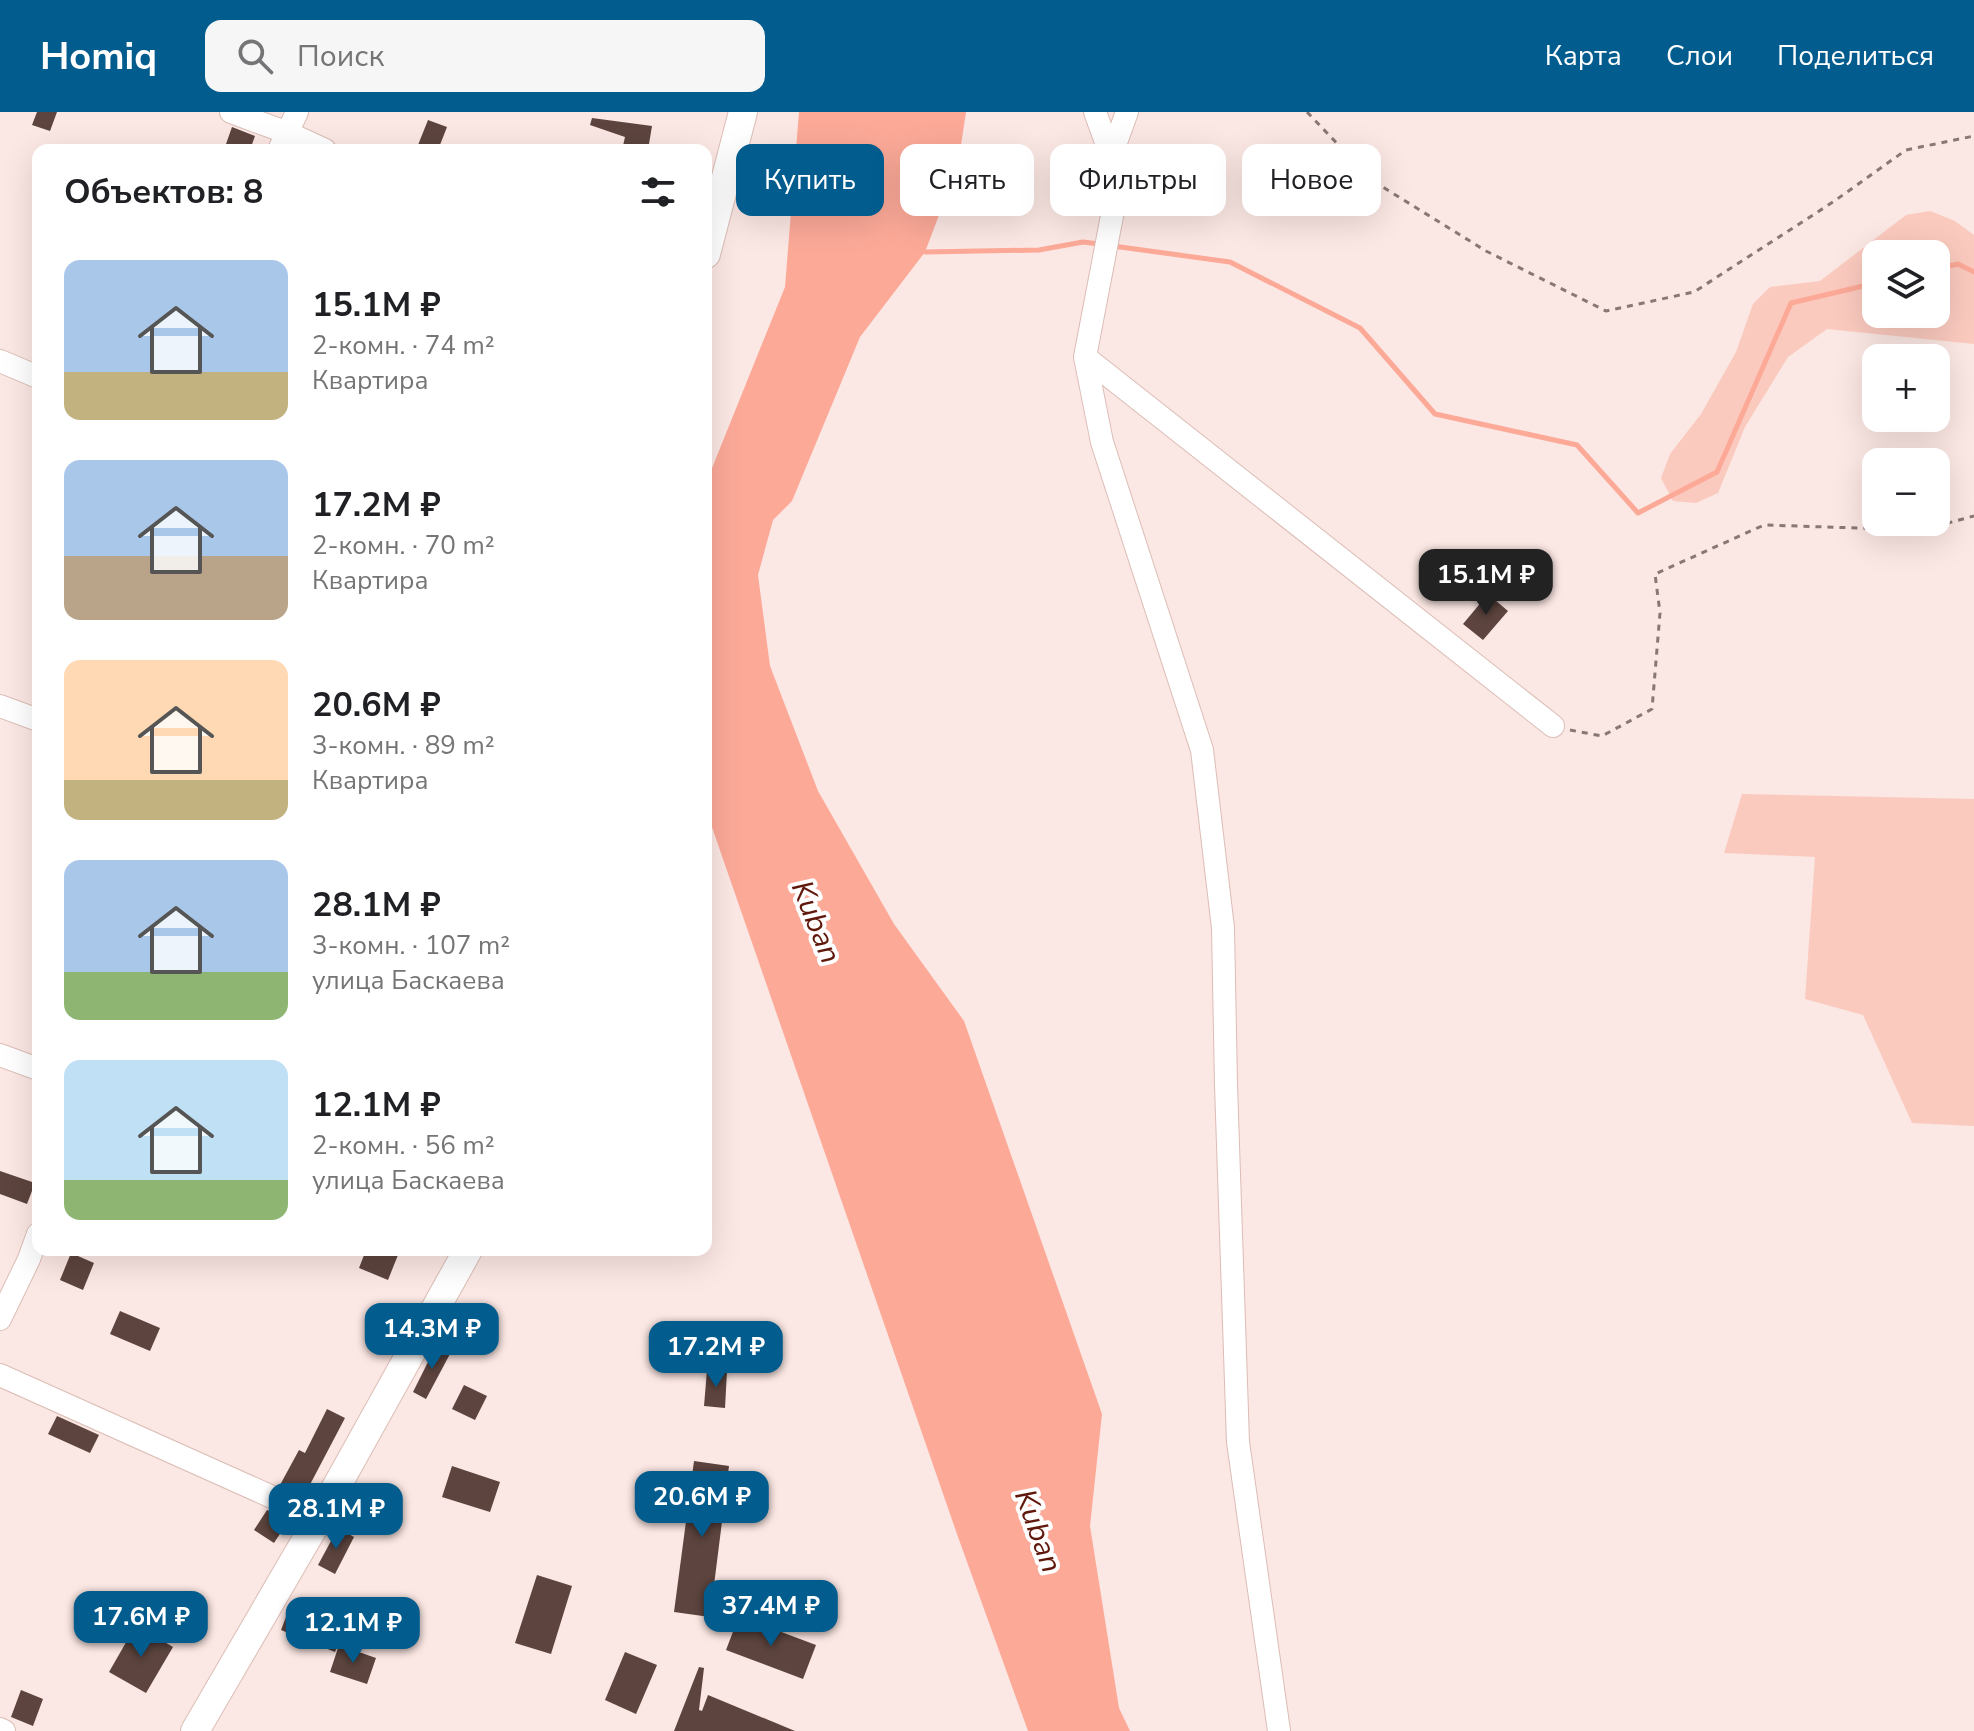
<!DOCTYPE html>
<html lang="ru">
<meta charset="utf-8">
<style>
body{margin:0;font-family:"Nunito Sans",sans-serif;background:#f6f6f6;color:#202124;height:100vh;display:flex;flex-direction:column;font-size:30px;white-space:nowrap}
*{box-sizing:border-box;margin:0}
p{font-size:26px;color:#757577}
.icon{flex:none;width:44px;height:44px;fill:none;stroke:currentColor;stroke-width:2;stroke-linecap:round;stroke-linejoin:round}
.map{position:relative;flex:1;overflow:hidden}
.details{position:absolute;left:32px;top:32px;width:680px;height:1112px;display:flex;flex-direction:column;background:#fff;border-radius:16px;box-shadow:0 8px 32px #0002}
.details>*{flex:none}
.top-card{position:absolute;left:736px;top:32px;width:760px;height:72px;display:flex;gap:16px}
.buttons{position:absolute;left:1862px;top:128px;display:grid;gap:16px}
.buttons a{display:grid;place-items:center;width:88px;height:88px;border-radius:16px;background:#fff;box-shadow:0 8px 32px #0002;font-size:40px}
.price{position:absolute;translate:-50% -68px;padding:0 18px;border-radius:16px;background:#025c8e;color:#fff;font-size:26px;line-height:52px;filter:drop-shadow(0 2px 4px #0008)}
.price::after{content:'';position:absolute;left:50%;top:48px;width:24px;height:18px;margin-left:-12px;background:inherit;clip-path:polygon(0 0,100% 0,50% 100%)}
.price.current{background:#222;color:#fff}
ul{padding:0;list-style:none}
li{display:flex;align-items:center;gap:24px;height:200px;padding:0 32px}
li span{display:grid;place-items:center;flex:none;width:224px;height:160px;border-radius:16px;color:#555}
li>.icon{margin-inline-start:auto}
span .icon{width:96px;height:96px;fill:#fffc;stroke-width:1}
li b{font-size:34px}
h2{display:flex;justify-content:space-between;align-items:center;height:96px;padding:0 32px;font-size:34px}
.chip{padding:0 28px;border-radius:16px;background:#fff;box-shadow:0 8px 32px #0002;font-size:28px;line-height:72px}
.chip.current{background:#025c8e;color:#fff}
header{display:flex;align-items:center;gap:48px;box-sizing:border-box;height:112px;padding:0 40px;background:#025c8e;color:#fff}
header strong{font-size:38px}
nav{display:flex;gap:44px;margin-inline-start:auto;font-size:28px}
.search{width:560px;height:72px;background:#f6f6f6;display:flex;align-items:center;gap:20px;box-sizing:border-box;padding:0 28px;border-radius:16px;color:#757577;font-size:30px}
.map>svg:first-child{display:block}
.green{fill:#fbcabf;fill-rule:evenodd}
.water{fill:#fca998}
.lines{fill:none;stroke-linecap:round;stroke-linejoin:round}
.stream{stroke:#fca998;stroke-width:5}
.building{fill:#5d443e}
.minor-casing{stroke:#dcbdb6;stroke-width:24}
.major-casing{stroke:#dcbdb6;stroke-width:30}
.path{stroke:#877775;stroke-width:3;stroke-dasharray:6 6;stroke-linecap:butt}
.minor{stroke:#fff;stroke-width:22}
.major{stroke:#fff;stroke-width:28}
.labels{text-anchor:middle;dominant-baseline:central;stroke-width:8;stroke-linejoin:round;paint-order:stroke}
.water-label{font-size:30px;font-style:italic;fill:#5f180b;stroke:#fff}
</style>
<header>
<strong>Homiq</strong>
<div class="search"><svg class="icon" aria-label="search" viewBox="0 0 24 24"><circle cx="10" cy="10" r="6"/><path d="M15 15l6 6"/></svg>Поиск</div>
<nav><a>Карта</a><a>Слои</a><a>Поделиться</a></nav>
</header>
<div class="map">
<svg width="1974" height="1619" viewBox="0 0 1974 1619">
<rect width="100%" height="100%" fill="#fbe7e3"/>
<!-- green -->
<path class="green" d="M 1930,99 L 1955,109 L 1974,123 L 1974,232 L 1827,217 L 1788,245 L 1745,315 L 1718,381 L 1696,391 L 1673,389 L 1661,366 L 1670,342 L 1701,302 L 1736,240 L 1753,192 L 1770,175 L 1820,169 L 1906,103 ZM 1876,142 L 1936,142 L 1936,202 L 1876,202 Z
M 1742,682 L 1974,687 L 1974,1014 L 1912,1011 L 1863,903 L 1805,887 L 1815,745 L 1724,741 Z"/>
<!-- water -->
<path class="water" d="M 799,0 L 966,0 L 958,53 L 925,140 L 860,225 L 792,389 L 773,408 L 758,463 L 770,554 L 818,679 L 894,812 L 964,909 L 1102,1302 L 1090,1414 L 1119,1596 L 1130,1619 L 1028,1619 L 957,1422 L 706,698 L 706,371 L 785,175 Z"/>
<g class="lines">
<!-- stream -->
<path class="stream" d="M 1113,134 L 1230,150 L 1360,216 L 1435,302 L 1577,333 L 1638,401 L 1717,360 L 1791,191 L 1876,171
M 922,139 L 925,140 L 1039,138 L 1083,130 L 1099,132
M 1936,157 L 1958,152 L 1974,160"/>
</g>
<!-- building -->
<path class="building" d="M 37,0 L 57,0 L 50,19 L 32,13 Z
M 592,6 L 652,14 L 648,38 L 622,38 L 625,25 L 590,13 Z
M 428,8 L 447,15 L 438,38 L 416,38 Z
M 232,15 L 255,24 L 250,38 L 244,38 L 226,32 Z
M 1488,482 L 1508,499 L 1483,528 L 1463,512 Z
M 0,1059 L 35,1071 L 27,1092 L 0,1082 Z
M 366,1138 L 400,1138 L 388,1168 L 359,1156 Z
M 71,1141 L 94,1151 L 83,1178 L 60,1168 Z
M 120,1199 L 160,1216 L 150,1239 L 110,1222 Z
M 437,1232 L 451,1240 L 426,1287 L 413,1280 Z
M 707,1258 L 727,1259 L 725,1296 L 704,1294 Z
M 464,1273 L 487,1284 L 475,1308 L 452,1297 Z
M 327,1297 L 345,1306 L 304,1384 L 280,1373 L 299,1338 L 305,1341 Z
M 57,1304 L 99,1323 L 90,1341 L 48,1322 Z
M 694,1349 L 729,1354 L 710,1505 L 674,1500 Z
M 452,1354 L 500,1370 L 490,1400 L 442,1385 Z
M 267,1398 L 289,1408 L 274,1431 L 254,1418 Z
M 338,1416 L 354,1425 L 335,1462 L 318,1453 Z
M 537,1463 L 572,1474 L 551,1542 L 515,1531 Z
M 739,1504 L 816,1533 L 803,1567 L 726,1538 Z
M 286,1505 L 340,1527 L 335,1540 L 281,1518 Z
M 136,1513 L 173,1535 L 146,1581 L 109,1560 Z
M 339,1533 L 376,1546 L 367,1572 L 330,1560 Z
M 625,1540 L 657,1553 L 636,1602 L 605,1588 Z
M 699,1555 L 704,1556 L 699,1598 L 702,1599 L 708,1583 L 795,1619 L 674,1619 Z
M 21,1578 L 43,1587 L 33,1614 L 11,1605 Z"/>
<g class="lines">
<defs>
<path id="minor" d="M 231,0 L 288,21 L 325,38
M 1095,0 L 1111,44 L 1116,83 L 1085,245 L 1102,330 L 1202,638 L 1223,816 L 1226,973 L 1238,1330 L 1279,1619
M 279,38 L 297,0
M 1111,44 L 1127,0
M 1085,245 L 1553,614
M 0,249 L 38,265
M 0,594 L 38,608
M 0,943 L 38,957
M 0,1207 L 29,1147 L 38,1122
M 0,1263 L 319,1406
M 0,1617 L 4,1619"/>
<path id="major" d="M 706,142 L 743,0
M 195,1619 L 319,1406 L 468,1138"/>
</defs>
<!-- minor casing -->
<use href="#minor" class="minor-casing"/>
<!-- major casing -->
<use href="#major" class="major-casing"/>
<!-- path -->
<path class="path" d="M 1307,0 L 1373,69 L 1486,139 L 1606,199 L 1694,180 L 1833,90 L 1906,38 L 1974,24
M 1570,618 L 1602,624 L 1652,597 L 1660,501 L 1655,462 L 1764,413 L 1922,418 L 1974,404"/>
<!-- minor -->
<use href="#minor" class="minor"/>
<!-- major -->
<use href="#major" class="major"/>
</g>
<g class="labels">
<!-- water labels -->
<g class="water-label">
<text transform="translate(816 810) rotate(68)">Kuban</text>
<text transform="translate(1038 1419) rotate(70)">Kuban</text>
</g>
</g>
</svg>
<div class="buttons">
<a><svg class="icon" aria-label="layers" viewBox="0 0 24 24"><path d="M12 4l9 5-9 5-9-5zM3 14l9 5 9-5"/></svg></a>
<a>+</a>
<a>−</a>
</div>
<b class="price current" style="left:1486px;top:505px">15.1M ₽</b>
<b class="price" style="left:432px;top:1259px">14.3M ₽</b>
<b class="price" style="left:716px;top:1277px">17.2M ₽</b>
<b class="price" style="left:702px;top:1427px">20.6M ₽</b>
<b class="price" style="left:336px;top:1439px">28.1M ₽</b>
<b class="price" style="left:771px;top:1536px">37.4M ₽</b>
<b class="price" style="left:141px;top:1547px">17.6M ₽</b>
<b class="price" style="left:353px;top:1553px">12.1M ₽</b>
<div class="top-card">
<a class="chip current">Купить</a>
<a class="chip">Снять</a>
<a class="chip">Фильтры</a>
<a class="chip">Новое</a>
</div>
<section class="details">
<h2>Объектов: 8<svg class="icon" aria-label="filters" viewBox="0 0 24 24"><path d="M4 7h16M4 17h16"/><circle cx="9" cy="7" r="2"/><circle cx="15" cy="17" r="2"/></svg></h2>
<ul>
<li><span style="background:linear-gradient(#a9c7e8 70%,#c2b280 0)"><svg class="icon" aria-label="home" viewBox="0 0 24 24"><path d="M3 11l9-7 9 7M6 9v11h12V9"/></svg></span><div><b>15.1M ₽</b><p>2-комн. · 74 m²</p><p>Квартира</p></div></li>
<li><span style="background:linear-gradient(#a9c7e8 60%,#b9a48a 0)"><svg class="icon" aria-label="home" viewBox="0 0 24 24"><path d="M3 11l9-7 9 7M6 9v11h12V9"/></svg></span><div><b>17.2M ₽</b><p>2-комн. · 70 m²</p><p>Квартира</p></div></li>
<li><span style="background:linear-gradient(#ffd9b3 75%,#c2b280 0)"><svg class="icon" aria-label="home" viewBox="0 0 24 24"><path d="M3 11l9-7 9 7M6 9v11h12V9"/></svg></span><div><b>20.6M ₽</b><p>3-комн. · 89 m²</p><p>Квартира</p></div></li>
<li><span style="background:linear-gradient(#a9c7e8 70%,#8fb573 0)"><svg class="icon" aria-label="home" viewBox="0 0 24 24"><path d="M3 11l9-7 9 7M6 9v11h12V9"/></svg></span><div><b>28.1M ₽</b><p>3-комн. · 107 m²</p><p>улица Баскаева</p></div></li>
<li><span style="background:linear-gradient(#bfe0f5 75%,#8fb573 0)"><svg class="icon" aria-label="home" viewBox="0 0 24 24"><path d="M3 11l9-7 9 7M6 9v11h12V9"/></svg></span><div><b>12.1M ₽</b><p>2-комн. · 56 m²</p><p>улица Баскаева</p></div></li>
</ul>
</section>
</div>
